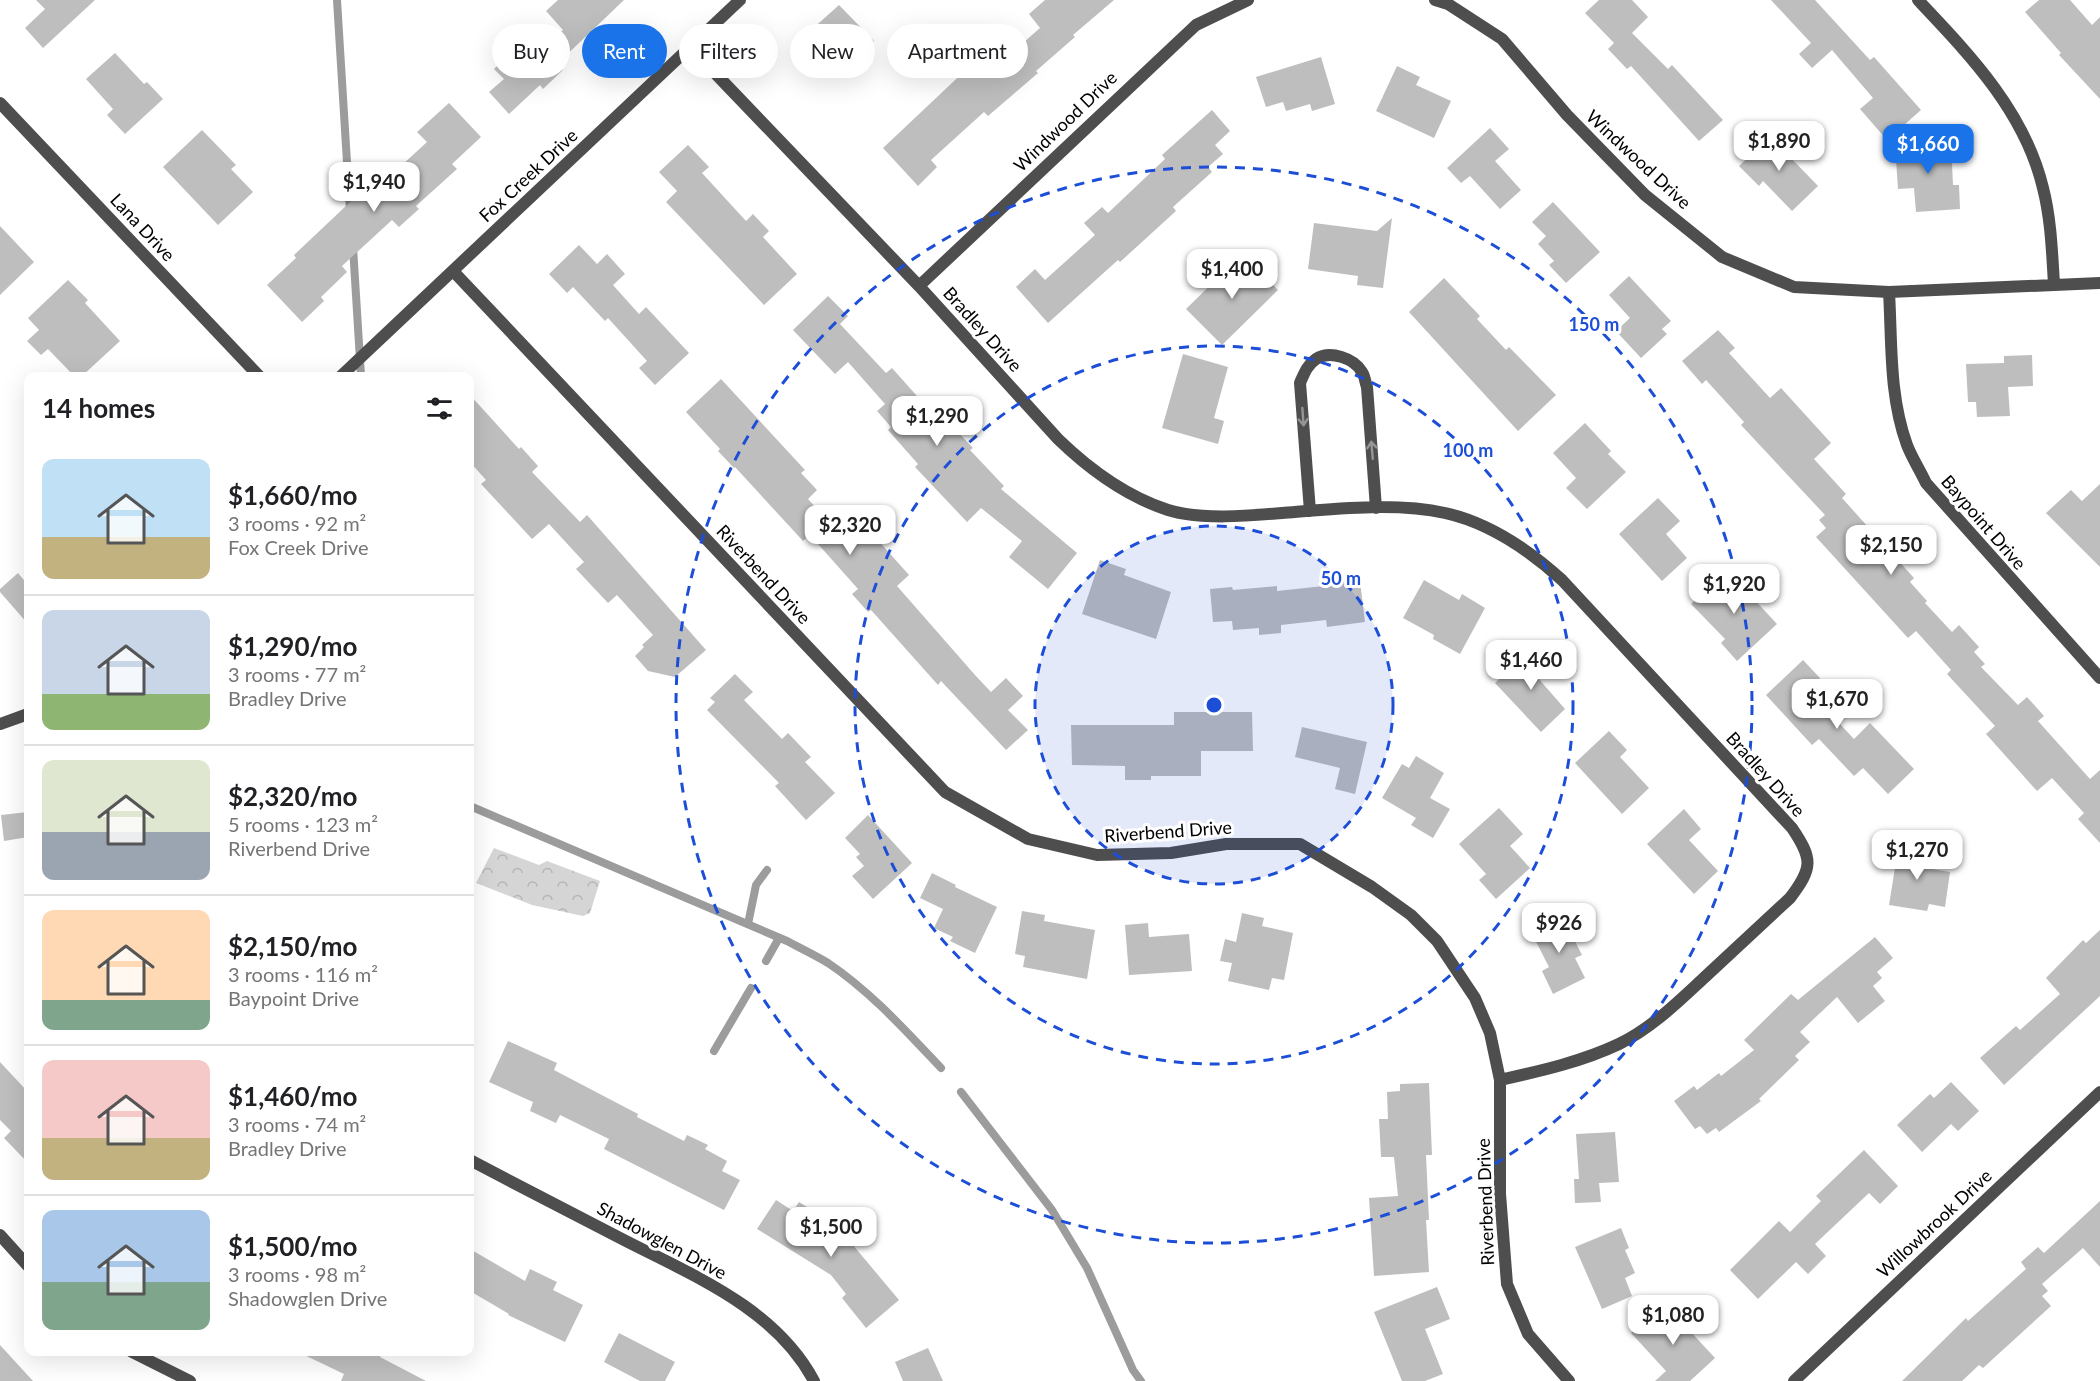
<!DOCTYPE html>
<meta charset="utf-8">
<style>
body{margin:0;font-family:Lato,sans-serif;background:#f6f6f6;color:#202124;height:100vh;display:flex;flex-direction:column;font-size:22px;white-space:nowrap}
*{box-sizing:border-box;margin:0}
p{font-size:20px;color:#757577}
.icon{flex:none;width:33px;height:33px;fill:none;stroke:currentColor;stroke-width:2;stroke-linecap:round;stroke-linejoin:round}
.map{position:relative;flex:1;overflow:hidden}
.panel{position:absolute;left:24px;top:372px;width:450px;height:984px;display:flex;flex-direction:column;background:#fff;border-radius:12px;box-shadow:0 6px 24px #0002}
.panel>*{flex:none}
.banner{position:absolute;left:492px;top:24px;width:570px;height:54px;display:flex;gap:12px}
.price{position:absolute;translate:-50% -51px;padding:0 14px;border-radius:12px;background:#fff;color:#222;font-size:20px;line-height:39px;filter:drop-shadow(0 2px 3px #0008)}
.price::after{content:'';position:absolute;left:50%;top:36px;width:18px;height:14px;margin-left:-9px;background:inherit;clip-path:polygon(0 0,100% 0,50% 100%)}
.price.current{background:#1a73e8;color:#fff}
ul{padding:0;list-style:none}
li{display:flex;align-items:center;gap:18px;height:150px;padding:0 18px}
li+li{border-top:2px solid #e0e0e0}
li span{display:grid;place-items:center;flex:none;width:168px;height:120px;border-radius:12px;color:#555}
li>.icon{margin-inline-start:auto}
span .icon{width:72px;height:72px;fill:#fffc;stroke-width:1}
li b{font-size:26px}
h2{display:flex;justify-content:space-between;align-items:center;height:72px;padding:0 18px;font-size:26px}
.chip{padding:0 21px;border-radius:27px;background:#fff;box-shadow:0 6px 24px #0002;font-size:21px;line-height:54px}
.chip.current{background:#1a73e8;color:#fff}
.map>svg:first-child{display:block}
.park{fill:url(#park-crowns)}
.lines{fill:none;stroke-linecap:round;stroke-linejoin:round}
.stream{stroke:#9c9c9c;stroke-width:8}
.building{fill:#bebebe}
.minor{stroke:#4e4e4e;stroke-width:12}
.oneway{stroke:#959595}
.ring{fill:none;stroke:#1d4ed8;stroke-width:3;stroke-dasharray:10 8}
.labels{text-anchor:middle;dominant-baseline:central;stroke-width:6;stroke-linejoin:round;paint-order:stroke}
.street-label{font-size:18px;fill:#000;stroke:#fff}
.centre{fill:#1d4ed8;stroke:#fff;stroke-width:3}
.ring-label{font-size:18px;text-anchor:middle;font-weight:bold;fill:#1d4ed8;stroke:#fff;stroke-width:6;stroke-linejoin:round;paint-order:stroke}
</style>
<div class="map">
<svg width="2100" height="1381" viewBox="0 0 2100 1381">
<defs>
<pattern id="park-crowns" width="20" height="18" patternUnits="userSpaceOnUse" patternTransform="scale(1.5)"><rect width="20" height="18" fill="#d5d5d5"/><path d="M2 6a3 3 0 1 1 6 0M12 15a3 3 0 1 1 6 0" fill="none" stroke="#b5b5b5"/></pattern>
</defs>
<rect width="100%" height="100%" fill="#fff"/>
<!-- park -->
<path class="park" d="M 494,848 L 539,865 L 547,861 L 600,881 L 590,913 L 583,916 L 532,905 L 476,883 Z"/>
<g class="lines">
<!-- stream -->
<path class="stream" d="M 337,0 L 350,211
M 353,247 L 361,376
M 470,806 L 787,941 C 800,948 815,955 828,963 C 870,991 906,1031 941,1068
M 748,924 L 756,885 L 767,870
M 766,961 L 779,938
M 714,1051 L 751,988
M 961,1092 L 1052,1210 L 1087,1268 L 1133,1370 L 1141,1381"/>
</g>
<!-- building -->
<path class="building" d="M 36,0 L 95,0 L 43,48 L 25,28 L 45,9 Z
M 558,0 L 624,0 L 557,64 L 563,70 L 543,89 L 540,85 L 509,114 L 489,92 L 504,79 L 494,69 L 513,50 L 526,64 L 563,30 L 546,11 Z
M 1045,0 L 1114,0 L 1073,35 L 1075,37 L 1036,71 L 1038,73 L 988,116 L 984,112 L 931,160 L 937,167 L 918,186 L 883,148 L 989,48 L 1001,62 L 1040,28 L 1029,14 Z
M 1599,0 L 1632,0 L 1648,17 L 1632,33 L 1668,69 L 1672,65 L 1723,120 L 1699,141 L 1631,66 L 1627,69 L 1608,49 L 1614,43 L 1585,13 Z
M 1771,0 L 1815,0 L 1870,60 L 1874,57 L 1921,110 L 1887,140 L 1860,109 L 1873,98 L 1832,50 L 1812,68 L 1799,54 L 1811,43 Z
M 2039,0 L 2070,0 L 2092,25 L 2100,17 L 2100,99 L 2059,55 L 2061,53 L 2025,12 Z
M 839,5 L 874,41 L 855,59 L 850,54 L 834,69 L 826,60 L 812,73 L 790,49 Z
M 115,53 L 144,84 L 147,82 L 163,99 L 125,134 L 107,115 L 113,109 L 86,79 Z
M 1321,57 L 1335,104 L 1312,111 L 1310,104 L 1286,111 L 1283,102 L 1266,107 L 1256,77 Z
M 1397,66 L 1420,77 L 1416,85 L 1451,101 L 1434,138 L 1376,111 Z
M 449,103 L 481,137 L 452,164 L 457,169 L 416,206 L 419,209 L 399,227 L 392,220 L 342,266 L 347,272 L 321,297 L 324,301 L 302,322 L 267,285 L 296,258 L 294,255 L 383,171 L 389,177 L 427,142 L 417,132 Z
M 1212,110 L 1230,131 L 1215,145 L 1223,154 L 1208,167 L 1212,172 L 1173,207 L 1176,211 L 1120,262 L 1118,260 L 1048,323 L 1016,287 L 1035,269 L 1045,280 L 1095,235 L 1084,223 L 1102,207 L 1108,213 L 1165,159 L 1162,155 Z
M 1490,128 L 1509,149 L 1495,161 L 1521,190 L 1500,209 L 1470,176 L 1461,183 L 1447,168 Z
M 202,130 L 236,165 L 231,169 L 253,192 L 218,225 L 163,167 Z
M 1773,133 L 1792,153 L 1789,156 L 1818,186 L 1792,211 L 1763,181 L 1759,186 L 1739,166 Z
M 1951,142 L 1953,185 L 1959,185 L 1960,209 L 1916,212 L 1914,188 L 1898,189 L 1895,145 Z
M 688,145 L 709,167 L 702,173 L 746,221 L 753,214 L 769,231 L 763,237 L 797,274 L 764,305 L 666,202 L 677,191 L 659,172 Z
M 1553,202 L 1600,252 L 1566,283 L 1549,265 L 1554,261 L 1538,244 L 1546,236 L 1532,222 Z
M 1392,218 L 1383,288 L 1357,285 L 1358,276 L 1308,269 L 1314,223 L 1377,231 Z
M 0,226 L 34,262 L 0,295 Z
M 579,245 L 597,264 L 607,254 L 625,274 L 613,285 L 639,314 L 646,307 L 689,353 L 655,385 L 639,368 L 647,361 L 608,318 L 605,321 L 573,287 L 567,293 L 549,274 Z
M 1242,254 L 1278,290 L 1222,345 L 1186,309 Z
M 1629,276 L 1671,321 L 1662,329 L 1667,334 L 1641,358 L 1616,331 L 1630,318 L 1609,295 Z
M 1444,278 L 1480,316 L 1477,319 L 1506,350 L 1509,347 L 1556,395 L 1518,431 L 1409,312 Z
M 68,280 L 88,300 L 85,303 L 120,341 L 82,376 L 74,376 L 48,349 L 41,355 L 27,341 L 39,330 L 28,318 Z
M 828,296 L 848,316 L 840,324 L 886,373 L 892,368 L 950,433 L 955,429 L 973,448 L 970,450 L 1004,486 L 1001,489 L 1077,553 L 1048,589 L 1009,557 L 1022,541 L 981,508 L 967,522 L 915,467 L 918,464 L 888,430 L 891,427 L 877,411 L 885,404 L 848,362 L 835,374 L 793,330 Z
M 1718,330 L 1735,348 L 1729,353 L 1770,398 L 1781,388 L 1831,443 L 1814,459 L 1846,494 L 1842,498 L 1914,578 L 1910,582 L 1927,601 L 1925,603 L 1952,632 L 1959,625 L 1979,647 L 1974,652 L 1985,664 L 1981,667 L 2018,705 L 2027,697 L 2044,716 L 2038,721 L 2090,779 L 2100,770 L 2100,843 L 2078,819 L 2084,813 L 2052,778 L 2037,791 L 1986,734 L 1995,726 L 1947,674 L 1951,670 L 1916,631 L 1908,638 L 1816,537 L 1826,528 L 1819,520 L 1825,515 L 1741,425 L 1744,422 L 1706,380 L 1702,384 L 1682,361 Z
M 1183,354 L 1228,367 L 1214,418 L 1224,421 L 1218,444 L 1162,428 Z
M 2032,355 L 2033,386 L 2008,387 L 2010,416 L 1977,417 L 1976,402 L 1968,402 L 1966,364 L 2004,363 L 2004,356 Z
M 721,379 L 805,470 L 801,473 L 817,490 L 808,499 L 841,535 L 859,519 L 909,575 L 897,586 L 975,675 L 991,692 L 1006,678 L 1023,696 L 1008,710 L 1028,730 L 1006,750 L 941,681 L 938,685 L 871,610 L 868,612 L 852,594 L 858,589 L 810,535 L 803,541 L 735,467 L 734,468 L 718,451 L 720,449 L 686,412 Z
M 470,395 L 519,449 L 521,447 L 538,466 L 532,472 L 580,522 L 587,515 L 706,650 L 675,677 L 648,671 L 635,656 L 644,647 L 642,645 L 653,635 L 617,595 L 608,603 L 576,569 L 584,562 L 549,524 L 532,539 L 481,484 L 486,480 L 470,462 Z
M 1585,423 L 1611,451 L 1608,454 L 1626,472 L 1587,509 L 1566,488 L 1576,478 L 1553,453 Z
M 2100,484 L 2100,567 L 2046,513 L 2071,490 L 2082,501 Z
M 1658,498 L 1680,521 L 1666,534 L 1687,558 L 1662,581 L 1619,534 Z
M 1100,560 L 1126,569 L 1124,575 L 1171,592 L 1156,639 L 1082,614 Z
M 1727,570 L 1777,624 L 1737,661 L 1721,643 L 1725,639 L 1691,604 Z
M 18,573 L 28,585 L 28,624 L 0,592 L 0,589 Z
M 1359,573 L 1365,622 L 1327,627 L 1326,620 L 1281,625 L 1281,633 L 1259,635 L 1259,628 L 1233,630 L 1232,621 L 1213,622 L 1210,589 L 1232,587 L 1233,590 L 1277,586 L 1277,591 L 1333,585 L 1332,577 Z
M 1424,580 L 1459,600 L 1462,594 L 1485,608 L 1460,654 L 1433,639 L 1434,635 L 1403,618 Z
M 1529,650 L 1547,669 L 1538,678 L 1565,709 L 1541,732 L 1495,683 Z
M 1803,660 L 1820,678 L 1816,683 L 1831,699 L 1823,706 L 1854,739 L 1870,723 L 1914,769 L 1888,794 L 1863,768 L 1854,776 L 1819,739 L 1812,745 L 1766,695 Z
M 735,674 L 753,692 L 744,700 L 782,739 L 788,733 L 811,757 L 805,762 L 835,793 L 806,820 L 775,786 L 779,783 L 707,710 L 715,702 L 710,698 Z
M 1174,712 L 1252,712 L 1253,751 L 1201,751 L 1201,776 L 1151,776 L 1151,780 L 1125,780 L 1125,766 L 1072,765 L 1071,725 L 1174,725 Z
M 1302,727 L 1367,742 L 1355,794 L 1335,789 L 1340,768 L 1295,757 Z
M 1609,731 L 1627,750 L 1620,757 L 1649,788 L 1622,814 L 1575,763 Z
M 1416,756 L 1444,773 L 1430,798 L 1450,809 L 1433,838 L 1411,825 L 1416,818 L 1382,798 L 1402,764 L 1409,768 Z
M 1499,808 L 1523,834 L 1510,846 L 1530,868 L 1496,899 L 1479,880 L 1486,874 L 1459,844 Z
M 1684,809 L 1701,829 L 1689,840 L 1718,871 L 1694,894 L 1647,844 Z
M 28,812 L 28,837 L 4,841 L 1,815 Z
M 868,815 L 912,863 L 873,899 L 852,876 L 864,866 L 856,857 L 860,854 L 845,838 Z
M 1899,843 L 1923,847 L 1920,867 L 1950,872 L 1945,907 L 1929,904 L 1927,911 L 1889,905 Z
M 932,873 L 956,885 L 955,887 L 997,907 L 975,953 L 950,941 L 953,937 L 934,928 L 943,909 L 920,898 Z
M 1022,911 L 1045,915 L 1044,921 L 1095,930 L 1087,979 L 1023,967 L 1025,956 L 1015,954 Z
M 1242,913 L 1264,918 L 1262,926 L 1293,933 L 1284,980 L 1272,978 L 1269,990 L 1228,981 L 1232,963 L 1220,961 L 1225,939 L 1236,942 Z
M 1561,914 L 1582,955 L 1575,958 L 1585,978 L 1553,994 L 1542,971 L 1549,967 L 1530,930 Z
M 1148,923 L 1149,937 L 1189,934 L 1192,971 L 1129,975 L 1125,925 Z
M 2100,930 L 2100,996 L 2004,1085 L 1980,1058 L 2016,1026 L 2020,1030 L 2060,994 L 2046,978 L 2083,940 L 2086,943 Z
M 1875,937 L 1893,958 L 1877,972 L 1882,978 L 1873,986 L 1885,1001 L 1858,1023 L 1837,997 L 1800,1032 L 1810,1042 L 1795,1056 L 1799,1060 L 1759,1099 L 1761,1101 L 1719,1132 L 1716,1128 L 1707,1134 L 1700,1126 L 1695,1129 L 1674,1101 L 1694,1086 L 1697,1090 L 1719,1073 L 1721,1076 L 1754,1050 L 1744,1040 L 1791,994 L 1798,1000 Z
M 508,1041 L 557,1063 L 554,1070 L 638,1114 L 637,1117 L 684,1141 L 687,1135 L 708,1145 L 705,1149 L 727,1161 L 722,1171 L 740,1180 L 724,1210 L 604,1149 L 609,1139 L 560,1115 L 556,1123 L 530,1111 L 533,1102 L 489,1082 Z
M 0,1062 L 28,1092 L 28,1163 L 4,1138 L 11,1131 L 0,1120 Z
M 1951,1082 L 1979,1111 L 1958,1131 L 1951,1124 L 1922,1152 L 1897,1125 L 1930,1094 L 1934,1098 Z
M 1429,1083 L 1432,1155 L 1426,1155 L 1429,1220 L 1426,1220 L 1429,1272 L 1374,1276 L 1369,1198 L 1398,1196 L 1394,1157 L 1381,1157 L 1379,1119 L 1388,1119 L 1387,1092 L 1400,1091 L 1400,1084 Z
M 1615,1132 L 1619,1182 L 1599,1183 L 1601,1202 L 1575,1203 L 1574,1179 L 1579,1179 L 1576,1134 Z
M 1864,1150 L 1898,1186 L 1880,1204 L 1869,1193 L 1815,1244 L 1826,1256 L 1808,1274 L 1796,1262 L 1758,1299 L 1730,1270 L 1779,1221 L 1790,1232 L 1821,1201 L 1816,1196 Z
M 776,1200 L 793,1211 L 799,1202 L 837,1226 L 899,1300 L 866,1328 L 842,1298 L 846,1294 L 831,1275 L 757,1229 Z
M 2100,1201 L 2100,1267 L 2083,1248 L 2042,1284 L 2048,1291 L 2042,1296 L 2051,1306 L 1983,1368 L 1979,1365 L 1962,1381 L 1902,1381 L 1966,1318 L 1968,1321 L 2026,1269 L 2021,1262 L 2038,1247 L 2044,1253 Z
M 1621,1228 L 1629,1248 L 1625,1250 L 1635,1273 L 1625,1278 L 1632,1296 L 1602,1309 L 1575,1247 Z
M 470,1249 L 525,1281 L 530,1269 L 557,1282 L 553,1290 L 583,1305 L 565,1342 L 508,1315 L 509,1314 L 470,1291 Z
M 1437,1287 L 1450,1319 L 1425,1329 L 1443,1374 L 1425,1381 L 1402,1381 L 1374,1312 Z
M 1664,1303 L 1715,1358 L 1690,1381 L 1655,1381 L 1666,1371 L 1631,1333 Z
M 619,1333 L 675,1362 L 665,1381 L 640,1381 L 604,1362 Z
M 0,1345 L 33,1381 L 0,1381 Z
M 928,1348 L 943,1381 L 903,1381 L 895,1362 Z
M 298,1352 L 383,1352 L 380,1357 L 426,1381 L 341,1381 L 344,1374 Z"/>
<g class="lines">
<!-- minor -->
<path class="minor" d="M 1435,0 L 1448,4 L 1502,39 L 1567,115 L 1645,195 L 1722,257 L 1794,287 L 1889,292 L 2100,283
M 1918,0 C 1970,55 2025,112 2043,188 C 2051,219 2052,252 2054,284
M 690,47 L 919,286 L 1058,439 C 1090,470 1125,496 1168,510 C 1200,520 1248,516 1282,513 C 1332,509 1396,502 1445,513 C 1490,523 1529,550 1562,580 L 1792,828 C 1813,859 1813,868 1790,898 C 1762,924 1734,950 1706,976 C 1679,1001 1652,1028 1619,1044 C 1581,1062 1540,1071 1500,1080
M 0,103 L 259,376
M 453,271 L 945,792 L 1028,839 L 1097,855 L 1171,853 L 1226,844 L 1300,844 L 1372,887 L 1411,915 L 1437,941 L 1475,998 L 1490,1033 L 1500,1080 L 1500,1194 L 1507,1284 L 1528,1334 L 1569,1381
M 919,286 L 1196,25 L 1248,0
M 1889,292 C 1892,343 1889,396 1907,445 C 1912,458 1920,470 1926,483 L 2100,678
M 341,376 L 740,0
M 1310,511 L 1300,383 C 1304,374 1307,365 1316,359 C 1330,350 1354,358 1362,372 C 1365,376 1365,382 1367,387 L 1376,508
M 0,724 L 28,714
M 470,1160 C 521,1187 572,1213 624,1240 C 694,1276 775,1308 814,1381
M 0,1235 L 28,1266
M 132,1352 L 190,1381
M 1794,1381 L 2100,1092"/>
</g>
<!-- one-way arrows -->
<defs><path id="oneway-shaft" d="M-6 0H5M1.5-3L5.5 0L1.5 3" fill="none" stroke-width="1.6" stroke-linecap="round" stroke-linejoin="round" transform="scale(1.5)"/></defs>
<g class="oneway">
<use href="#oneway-shaft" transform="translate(1303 417) rotate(86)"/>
<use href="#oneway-shaft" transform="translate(1372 450) rotate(-95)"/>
</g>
<!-- distance rings -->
<circle cx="1214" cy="705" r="179" fill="#1d4ed8" fill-opacity=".12"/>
<g class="ring">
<circle cx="1214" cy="705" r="179"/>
<circle cx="1214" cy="705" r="359"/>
<circle cx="1214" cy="705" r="538"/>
</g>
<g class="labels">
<!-- street labels -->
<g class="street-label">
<text transform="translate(1065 121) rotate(-44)">Windwood Drive</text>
<text transform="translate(1639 159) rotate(43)">Windwood Drive</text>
<text transform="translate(528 175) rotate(-43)">Fox Creek Drive</text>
<text transform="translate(143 227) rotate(47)">Lana Drive</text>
<text transform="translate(983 329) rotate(48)">Bradley Drive</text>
<text transform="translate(1984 522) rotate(49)">Baypoint Drive</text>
<text transform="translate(764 574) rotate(47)">Riverbend Drive</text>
<text transform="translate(1766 774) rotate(48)">Bradley Drive</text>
<text transform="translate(1168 831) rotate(-4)">Riverbend Drive</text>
<text transform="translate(1485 1202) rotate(-92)">Riverbend Drive</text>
<text transform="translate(1934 1223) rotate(-43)">Willowbrook Drive</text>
<text transform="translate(662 1240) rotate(28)">Shadowglen Drive</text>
</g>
</g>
<circle cx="1214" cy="705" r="9" class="centre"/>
<g class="ring-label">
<text x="1594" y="331">150 m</text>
<text x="1468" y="457">100 m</text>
<text x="1341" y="585">50 m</text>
</g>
</svg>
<b class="price" style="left:1779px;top:172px">$1,890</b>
<b class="price current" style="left:1928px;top:175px">$1,660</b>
<b class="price" style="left:374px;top:213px">$1,940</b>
<b class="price" style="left:1232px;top:300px">$1,400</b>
<b class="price" style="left:937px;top:447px">$1,290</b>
<b class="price" style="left:850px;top:556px">$2,320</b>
<b class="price" style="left:1891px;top:576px">$2,150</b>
<b class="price" style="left:1734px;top:615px">$1,920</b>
<b class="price" style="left:1531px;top:691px">$1,460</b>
<b class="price" style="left:1837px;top:730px">$1,670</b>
<b class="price" style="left:1917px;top:881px">$1,270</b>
<b class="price" style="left:1559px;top:954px">$926</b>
<b class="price" style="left:831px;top:1258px">$1,500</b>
<b class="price" style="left:1673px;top:1346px">$1,080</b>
<div class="banner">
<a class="chip">Buy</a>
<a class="chip current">Rent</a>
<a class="chip">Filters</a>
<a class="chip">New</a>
<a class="chip">Apartment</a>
</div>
<section class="panel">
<h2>14 homes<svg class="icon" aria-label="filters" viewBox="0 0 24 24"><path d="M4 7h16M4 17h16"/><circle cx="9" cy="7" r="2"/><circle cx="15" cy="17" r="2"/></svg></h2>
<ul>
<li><span style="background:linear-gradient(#bfe0f5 65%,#c2b280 0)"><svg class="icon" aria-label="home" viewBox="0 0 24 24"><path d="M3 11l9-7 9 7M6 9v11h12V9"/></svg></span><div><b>$1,660/mo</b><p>3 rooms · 92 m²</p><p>Fox Creek Drive</p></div></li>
<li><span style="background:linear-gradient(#c9d6e8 70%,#8fb573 0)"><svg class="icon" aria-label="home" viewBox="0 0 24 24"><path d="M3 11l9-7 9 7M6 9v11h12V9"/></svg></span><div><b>$1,290/mo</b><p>3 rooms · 77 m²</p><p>Bradley Drive</p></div></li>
<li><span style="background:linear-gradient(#dfe7d0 60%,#9aa5b1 0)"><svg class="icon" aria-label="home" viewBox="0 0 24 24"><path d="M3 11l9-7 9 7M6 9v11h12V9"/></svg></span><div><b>$2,320/mo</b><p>5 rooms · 123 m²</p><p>Riverbend Drive</p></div></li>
<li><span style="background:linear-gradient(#ffd9b3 75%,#7fa58c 0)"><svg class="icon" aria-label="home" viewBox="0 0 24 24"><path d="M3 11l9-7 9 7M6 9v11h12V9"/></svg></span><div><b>$2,150/mo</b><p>3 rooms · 116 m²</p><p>Baypoint Drive</p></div></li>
<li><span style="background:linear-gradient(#f6c9c9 65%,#c2b280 0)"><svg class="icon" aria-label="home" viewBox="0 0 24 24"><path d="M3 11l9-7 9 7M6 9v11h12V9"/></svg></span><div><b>$1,460/mo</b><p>3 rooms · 74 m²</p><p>Bradley Drive</p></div></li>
<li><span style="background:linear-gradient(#a9c7e8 60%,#7fa58c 0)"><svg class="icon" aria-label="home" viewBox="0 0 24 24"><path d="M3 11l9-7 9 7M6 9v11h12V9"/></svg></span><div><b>$1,500/mo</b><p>3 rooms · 98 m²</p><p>Shadowglen Drive</p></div></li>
</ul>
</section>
</div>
